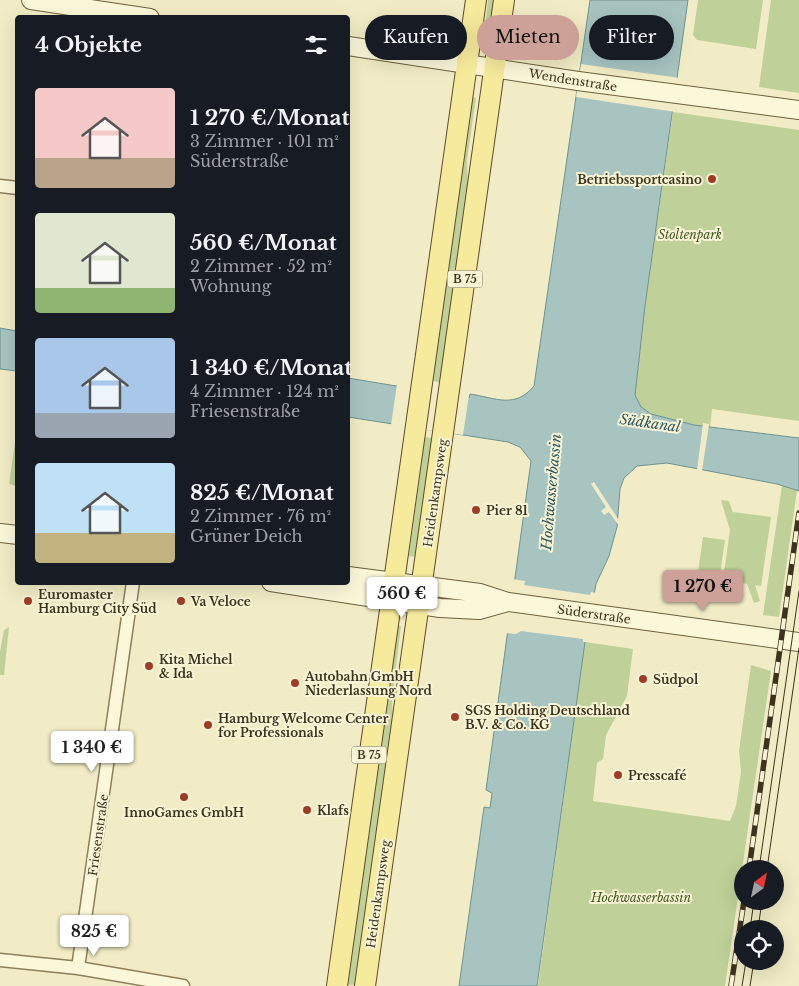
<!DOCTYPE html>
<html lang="de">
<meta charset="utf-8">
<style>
body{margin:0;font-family:"Libre Baskerville",serif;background:#20242c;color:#f1f3f6;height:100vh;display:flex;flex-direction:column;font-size:19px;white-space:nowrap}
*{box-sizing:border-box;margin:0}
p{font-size:16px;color:#9ea1a6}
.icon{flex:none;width:28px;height:28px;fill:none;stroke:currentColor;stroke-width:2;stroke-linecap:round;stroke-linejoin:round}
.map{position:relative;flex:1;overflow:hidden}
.panel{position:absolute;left:15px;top:15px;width:335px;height:570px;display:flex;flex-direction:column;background:#171b24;border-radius:5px;box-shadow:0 5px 20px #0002}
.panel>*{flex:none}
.banner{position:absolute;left:365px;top:15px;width:359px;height:45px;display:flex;gap:10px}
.needle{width:32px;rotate:33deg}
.fabs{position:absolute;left:734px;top:860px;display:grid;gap:10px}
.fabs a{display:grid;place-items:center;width:50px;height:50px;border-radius:50%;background:#171b24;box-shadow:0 5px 20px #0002;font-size:25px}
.price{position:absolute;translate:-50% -42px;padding:0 11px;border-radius:5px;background:#fff;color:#222;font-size:16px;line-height:32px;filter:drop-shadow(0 1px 2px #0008)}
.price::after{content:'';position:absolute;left:50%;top:30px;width:15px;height:11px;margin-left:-8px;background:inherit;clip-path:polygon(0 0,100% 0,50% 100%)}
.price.selected{background:#cda198;color:#111}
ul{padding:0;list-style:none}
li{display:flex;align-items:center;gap:15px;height:125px;padding:0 20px}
li span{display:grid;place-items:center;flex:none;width:140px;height:100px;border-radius:5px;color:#555}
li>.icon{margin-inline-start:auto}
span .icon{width:60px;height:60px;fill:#fffc;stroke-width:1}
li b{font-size:21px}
h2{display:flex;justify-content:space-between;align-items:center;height:60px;padding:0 20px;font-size:21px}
.pill{padding:0 18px;border-radius:22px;background:#171b24;box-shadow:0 5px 20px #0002;font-size:18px;line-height:45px}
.pill.selected{background:#cda198;color:#111}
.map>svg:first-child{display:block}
.green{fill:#bfd098}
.water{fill:#a7c4c1;stroke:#6d9391}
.pier{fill:#f1ecc5}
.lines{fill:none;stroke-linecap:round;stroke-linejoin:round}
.street-casing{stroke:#8e7f5a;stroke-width:15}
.secondary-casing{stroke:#6f603d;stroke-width:20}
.primary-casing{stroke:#5b4b2e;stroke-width:22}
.street{stroke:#fbf7d9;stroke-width:12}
.secondary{stroke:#fbf7d9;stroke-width:18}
.primary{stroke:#f6ea9c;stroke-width:20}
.tram{stroke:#3d331e;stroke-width:1}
.rail-casing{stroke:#3d331e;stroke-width:5.5}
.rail{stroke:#f8f4d5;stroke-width:4;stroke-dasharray:11;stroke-linecap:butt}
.poi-dot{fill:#a03c26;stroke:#f8f4d5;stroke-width:2}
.labels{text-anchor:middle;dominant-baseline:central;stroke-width:4;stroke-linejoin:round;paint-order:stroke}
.shield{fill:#f8f4d5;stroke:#756d55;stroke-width:1}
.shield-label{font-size:11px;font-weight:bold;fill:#3d331e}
.street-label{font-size:12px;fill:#3d331e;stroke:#f8f4d5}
.poi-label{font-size:12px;font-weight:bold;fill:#3d331e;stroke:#f8f4d5;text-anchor:start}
.park-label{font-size:12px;font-style:italic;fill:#435a24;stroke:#f8f4d5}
.water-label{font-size:14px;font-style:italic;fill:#2d575d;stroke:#f8f4d5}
</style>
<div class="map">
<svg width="799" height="986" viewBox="0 0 799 986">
<rect width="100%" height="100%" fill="#f1ecc5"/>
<!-- green -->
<path class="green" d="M 488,0 L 495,0 L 489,38 L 484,36 Z
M 698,0 L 763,0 L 756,49 L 697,40 L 693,35 Z
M 771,0 L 799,0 L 799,93 L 759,87 Z
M 470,96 L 476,98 L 467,160 L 468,190 L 441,383 L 428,379 Z
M 673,112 L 799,130 L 799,421 L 712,409 L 710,427 C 694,425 650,419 640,406 C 638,403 637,398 635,395 L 645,306 Z
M 17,428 L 17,486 L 9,484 Z
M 425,437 L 433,438 L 417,557 L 409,556 Z
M 782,486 L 797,490 L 779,617 L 763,615 Z
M 721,500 L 729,501 L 733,513 L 733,512 L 771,517 L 761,586 L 755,585 L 760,601 L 754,603 L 747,584 L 723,580 L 730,530 Z
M 703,537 L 725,540 L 719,582 L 697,579 Z
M 395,624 L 401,626 L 392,700 L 393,722 L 356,985 L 348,985 Z
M 9,627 L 4,675 L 0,675 L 0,652 L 4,630 Z
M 585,642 L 633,649 L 627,696 L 606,735 L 603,759 L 597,763 L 593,801 L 730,821 L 736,806 L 741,772 L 739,751 L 751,665 L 771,671 L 725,986 L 538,986 Z"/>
<!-- water -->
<path class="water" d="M 590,0 L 688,0 L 645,306 L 635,395 L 641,407 L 651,414 L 694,425 L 799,438 L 799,491 L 777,484 L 667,463 L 637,466 L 624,478 L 620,489 L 617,527 L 609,556 L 596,584 L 585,642 L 537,986 L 459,986 L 484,807 L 490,808 L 492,793 L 486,790 L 531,461 L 520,447 L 508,442 L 348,417 L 348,378 L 469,398 L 470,394 C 496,398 515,409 534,386 Z
M 0,328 L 17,331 L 17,371 L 0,369 Z"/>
<!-- pier -->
<path class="pier" d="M 581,64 L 680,78 L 676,112 L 576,97 Z
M 397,384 L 469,395 L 463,435 L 391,425 Z
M 703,423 L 709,424 L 702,471 L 697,470 Z
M 594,482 L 620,522 L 620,527 L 609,512 L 604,515 L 601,511 L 606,507 L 591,484 Z
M 512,579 L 525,581 L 524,585 L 590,595 L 591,592 L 597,593 L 588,642 L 583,642 L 583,639 L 521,631 L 516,634 L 505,633 Z"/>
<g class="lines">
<defs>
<path id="street" d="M 0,186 L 18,188
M 0,960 L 78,968 L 183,986
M 78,968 L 133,582"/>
<path id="secondary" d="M 31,0 L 150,18
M 348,46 L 578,81 L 799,110
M 0,533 L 18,535
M 348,576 L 480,593 L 508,602 L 799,642
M 271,582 L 440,608 L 479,610 L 508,602"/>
<path id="primary" d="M 337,986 L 476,0
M 365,986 L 504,0"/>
</defs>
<!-- street casing -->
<use href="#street" class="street-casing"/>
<!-- secondary casing -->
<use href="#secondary" class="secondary-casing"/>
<!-- primary casing -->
<use href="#primary" class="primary-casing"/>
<!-- street -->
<use href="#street" class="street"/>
<!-- secondary -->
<use href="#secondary" class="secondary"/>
<!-- primary -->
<use href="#primary" class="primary"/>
<!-- tram -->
<path class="tram" d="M 759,869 L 799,591
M 767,869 L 799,648
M 750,929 L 754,901
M 758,929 L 762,901
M 742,986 L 746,961
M 750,986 L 754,961"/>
<defs>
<path id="rail" d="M 749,869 L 799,513
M 731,986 L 744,901"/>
</defs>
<!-- rail casing -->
<use href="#rail" class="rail-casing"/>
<!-- rail -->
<use href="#rail" class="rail"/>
</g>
<!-- markers -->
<g class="poi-dot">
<circle cx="712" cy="179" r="5"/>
<circle cx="476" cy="510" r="5"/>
<circle cx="28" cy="601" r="5"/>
<circle cx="181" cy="601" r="5"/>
<circle cx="149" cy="666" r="5"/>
<circle cx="643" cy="679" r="5"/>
<circle cx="295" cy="683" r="5"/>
<circle cx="455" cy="717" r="5"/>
<circle cx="208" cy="725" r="5"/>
<circle cx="618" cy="775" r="5"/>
<circle cx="184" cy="797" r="5"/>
<circle cx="307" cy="810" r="5"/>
</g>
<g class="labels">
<!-- shield labels -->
<g class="shield">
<rect x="447.5" y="270.5" width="35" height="17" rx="4"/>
<rect x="351.5" y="746.5" width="35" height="17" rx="4"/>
</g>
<g class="shield-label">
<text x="465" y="279">B 75</text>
<text x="369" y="755">B 75</text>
</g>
<!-- street labels -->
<g class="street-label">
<text transform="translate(573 80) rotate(9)">Wendenstraße</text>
<text transform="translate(435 493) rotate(-82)">Heidenkampsweg</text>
<text transform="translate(594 614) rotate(8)">Süderstraße</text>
<text transform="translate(98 835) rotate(-82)">Friesenstraße</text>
<text transform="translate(378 894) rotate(-82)">Heidenkampsweg</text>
</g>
<!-- poi labels -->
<g class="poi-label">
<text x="702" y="179" text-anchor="end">Betriebssportcasino</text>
<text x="486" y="510">Pier 81</text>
<text x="38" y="594">Euromaster<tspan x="38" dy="14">Hamburg City Süd</tspan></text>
<text x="191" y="601">Va Veloce</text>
<text x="159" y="659">Kita Michel<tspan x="159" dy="14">&amp; Ida</tspan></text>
<text x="305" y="676">Autobahn GmbH<tspan x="305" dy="14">Niederlassung Nord</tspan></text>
<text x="653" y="679">Südpol</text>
<text x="465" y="710">SGS Holding Deutschland<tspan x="465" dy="14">B.V. &amp; Co. KG</tspan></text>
<text x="218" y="718">Hamburg Welcome Center<tspan x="218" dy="14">for Professionals</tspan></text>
<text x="628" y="775">Presscafé</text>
<text x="317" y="810">Klafs</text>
<text x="184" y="812" text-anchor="middle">InnoGames GmbH</text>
</g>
<!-- park labels -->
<g class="park-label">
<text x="690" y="234">Stoltenpark</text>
<text x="641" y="897">Hochwasserbassin</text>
</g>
<!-- water labels -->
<g class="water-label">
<text transform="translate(650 423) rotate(8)">Südkanal</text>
<text transform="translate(551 492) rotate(-85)">Hochwasserbassin</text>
</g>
</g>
</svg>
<div class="fabs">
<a><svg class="needle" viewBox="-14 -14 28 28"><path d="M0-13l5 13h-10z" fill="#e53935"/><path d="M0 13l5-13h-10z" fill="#9ea1a6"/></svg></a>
<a><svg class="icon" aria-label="locate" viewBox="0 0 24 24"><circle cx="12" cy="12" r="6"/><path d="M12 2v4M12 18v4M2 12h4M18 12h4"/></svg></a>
</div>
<b class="price selected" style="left:703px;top:612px">1 270 €</b>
<b class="price" style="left:402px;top:619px">560 €</b>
<b class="price" style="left:92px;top:773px">1 340 €</b>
<b class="price" style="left:94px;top:957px">825 €</b>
<div class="banner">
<a class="pill">Kaufen</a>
<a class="pill selected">Mieten</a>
<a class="pill">Filter</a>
</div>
<section class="panel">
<h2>4 Objekte<svg class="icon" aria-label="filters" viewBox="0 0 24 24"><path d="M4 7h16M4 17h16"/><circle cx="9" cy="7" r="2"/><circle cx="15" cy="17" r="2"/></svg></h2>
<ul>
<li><span style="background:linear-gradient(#f6c9c9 70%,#b9a48a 0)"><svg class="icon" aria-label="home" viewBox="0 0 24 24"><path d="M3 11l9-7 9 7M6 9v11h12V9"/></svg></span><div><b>1 270 €/Monat</b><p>3 Zimmer · 101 m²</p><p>Süderstraße</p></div></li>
<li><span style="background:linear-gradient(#dfe7d0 75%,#8fb573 0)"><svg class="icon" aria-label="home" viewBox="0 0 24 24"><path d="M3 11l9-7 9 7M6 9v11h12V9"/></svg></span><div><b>560 €/Monat</b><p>2 Zimmer · 52 m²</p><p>Wohnung</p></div></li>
<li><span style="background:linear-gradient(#a9c7e8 75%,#9aa5b1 0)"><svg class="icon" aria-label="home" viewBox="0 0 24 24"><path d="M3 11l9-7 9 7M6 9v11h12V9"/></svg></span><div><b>1 340 €/Monat</b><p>4 Zimmer · 124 m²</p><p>Friesenstraße</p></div></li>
<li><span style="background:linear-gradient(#bfe0f5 70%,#c2b280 0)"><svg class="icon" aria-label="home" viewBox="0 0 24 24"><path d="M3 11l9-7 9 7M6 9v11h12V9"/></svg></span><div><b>825 €/Monat</b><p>2 Zimmer · 76 m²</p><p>Grüner Deich</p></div></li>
</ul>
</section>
</div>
